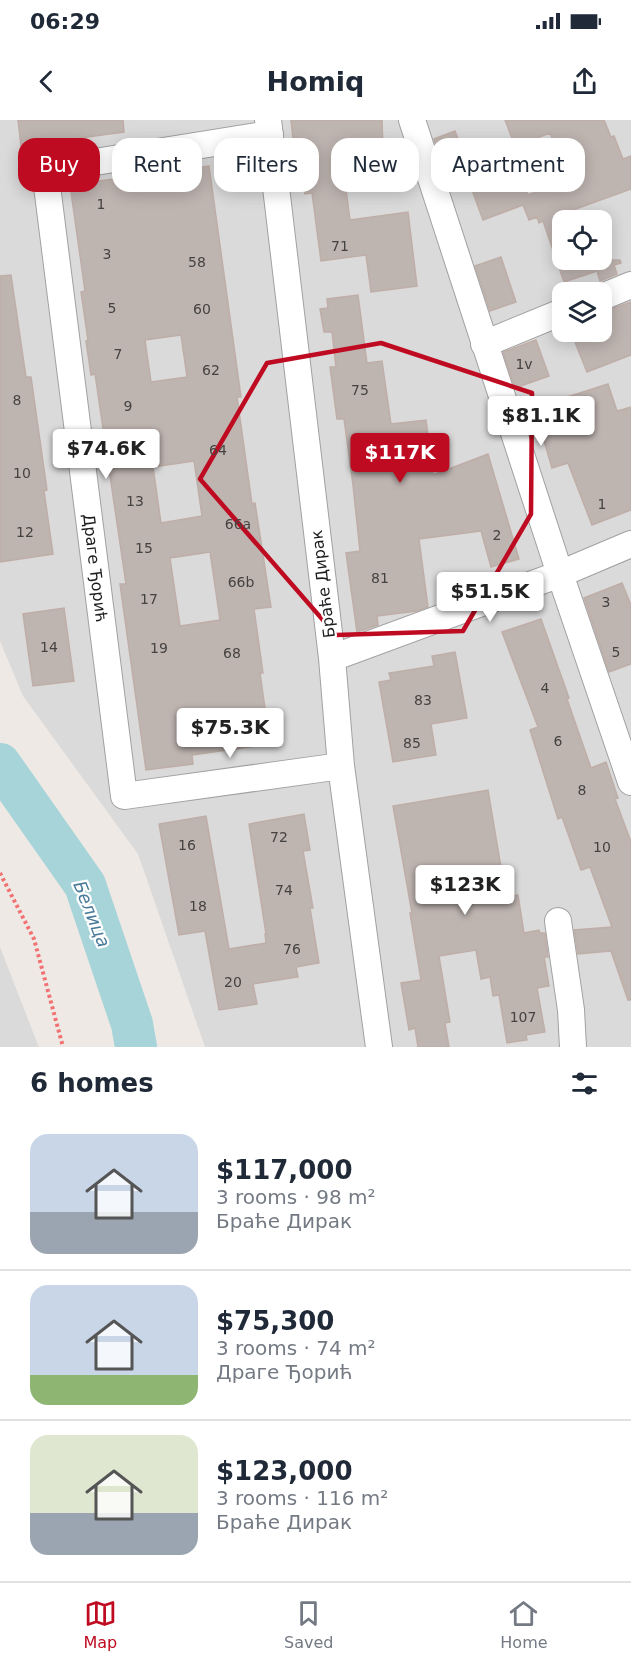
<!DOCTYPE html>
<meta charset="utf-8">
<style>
body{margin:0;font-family:"DejaVu Sans",sans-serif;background:#f6f6f7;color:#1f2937;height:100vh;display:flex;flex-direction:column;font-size:22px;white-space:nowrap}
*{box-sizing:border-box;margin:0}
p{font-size:20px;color:#747a83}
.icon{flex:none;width:33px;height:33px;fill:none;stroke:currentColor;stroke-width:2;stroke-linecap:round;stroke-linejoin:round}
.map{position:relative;height:927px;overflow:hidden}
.side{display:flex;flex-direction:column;background:#fff;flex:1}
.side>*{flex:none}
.banner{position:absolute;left:18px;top:18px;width:596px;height:54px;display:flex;gap:12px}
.tools{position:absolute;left:552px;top:90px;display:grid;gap:12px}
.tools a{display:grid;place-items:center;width:60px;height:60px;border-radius:12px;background:#fff;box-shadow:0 3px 15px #0003;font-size:30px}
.price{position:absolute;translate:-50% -51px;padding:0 14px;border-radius:6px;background:#fff;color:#222;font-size:20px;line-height:39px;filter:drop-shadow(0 2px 3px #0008)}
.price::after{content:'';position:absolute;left:50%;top:36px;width:18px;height:14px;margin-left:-9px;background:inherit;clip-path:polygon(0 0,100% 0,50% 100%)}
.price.active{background:#bf0b21;color:#fff}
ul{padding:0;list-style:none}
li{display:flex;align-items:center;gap:18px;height:150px;padding:0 30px}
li+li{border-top:2px solid #e0e1e3}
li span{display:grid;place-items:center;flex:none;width:168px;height:120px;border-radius:18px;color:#555}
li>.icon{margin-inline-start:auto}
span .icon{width:72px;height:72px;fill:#fffc;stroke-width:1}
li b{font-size:26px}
h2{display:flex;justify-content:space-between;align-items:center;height:72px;padding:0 30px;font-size:26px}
.chip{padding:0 21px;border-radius:18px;background:#fff;box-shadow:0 3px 15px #0003;font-size:21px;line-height:54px}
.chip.active{background:#bf0b21;color:#fff}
.status{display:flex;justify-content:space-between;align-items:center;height:42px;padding:0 30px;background:#fff;direction:ltr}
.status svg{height:16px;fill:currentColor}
header{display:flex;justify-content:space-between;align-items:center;height:78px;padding:0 30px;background:#fff;font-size:27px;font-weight:700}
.tabs{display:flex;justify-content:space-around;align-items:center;height:84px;border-top:2px solid #e0e1e3;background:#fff;font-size:16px;color:#747a83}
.tabs a{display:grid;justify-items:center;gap:3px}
.tabs .active{color:#bf0b21}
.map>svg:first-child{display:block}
.residential{fill:#dbdada;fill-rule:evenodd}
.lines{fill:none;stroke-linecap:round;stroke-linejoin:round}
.river{stroke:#a6d4d9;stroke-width:42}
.building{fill:#beb4b0;stroke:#bfaea7;stroke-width:1.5;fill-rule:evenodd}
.minor-casing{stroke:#a1a1a1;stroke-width:28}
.path{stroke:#f27173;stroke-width:4;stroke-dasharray:3 3;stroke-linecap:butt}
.minor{stroke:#fff;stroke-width:26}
.marked{fill:none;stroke:#bf0b21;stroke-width:4.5;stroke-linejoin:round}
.labels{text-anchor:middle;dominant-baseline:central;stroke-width:4.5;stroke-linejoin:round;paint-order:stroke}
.number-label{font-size:14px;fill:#454342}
.street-label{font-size:16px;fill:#1d1d1d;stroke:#fff}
.water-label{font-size:18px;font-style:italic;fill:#497a98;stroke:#fff}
</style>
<div class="status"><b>06:29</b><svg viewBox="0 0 49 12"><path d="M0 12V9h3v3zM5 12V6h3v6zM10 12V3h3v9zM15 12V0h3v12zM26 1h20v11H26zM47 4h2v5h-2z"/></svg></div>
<header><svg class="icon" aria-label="back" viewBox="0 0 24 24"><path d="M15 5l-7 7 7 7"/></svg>Homiq<svg class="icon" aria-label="share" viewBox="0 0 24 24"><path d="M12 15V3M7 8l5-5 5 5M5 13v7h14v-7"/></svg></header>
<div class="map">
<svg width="631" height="927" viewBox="0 0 631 927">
<rect width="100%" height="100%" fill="#eee9e4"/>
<!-- residential -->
<path class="residential" d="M 0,0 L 631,0 L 631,927 L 205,927 L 138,734 L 23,576 L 0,521 ZM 562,100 L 602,100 L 602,140 L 562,140 ZM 562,172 L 602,172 L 602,212 L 562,212 Z
M 0,827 L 38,925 L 39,927 L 0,927 Z"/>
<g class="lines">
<!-- river -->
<path class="river" d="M 0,644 L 85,765 L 132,904 L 136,927"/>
</g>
<!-- building -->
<path class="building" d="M 18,0 L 123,0 L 124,12 L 21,26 Z
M 291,0 L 382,0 L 383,29 L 341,31 L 350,100 L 408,92 L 417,166 L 371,172 L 366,135 L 321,141 L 312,73 L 305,74 L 297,18 L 293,19 Z
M 505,0 L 604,0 L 611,17 L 614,16 L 623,39 L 631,36 L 631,69 L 562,94 L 562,140 L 603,140 L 611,137 L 612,140 L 620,140 L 621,143 L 614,145 L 617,154 L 600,161 L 597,151 L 564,162 L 543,101 L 539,103 L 537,97 L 529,100 L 523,85 L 483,100 L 468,59 L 516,41 L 528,75 L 568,60 L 550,13 L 515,26 Z
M 455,11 L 471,52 L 448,61 L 434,19 Z
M 209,46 L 241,277 L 237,277 L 252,384 L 255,383 L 271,487 L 254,489 L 263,553 L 260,553 L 270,624 L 192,635 L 193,644 L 146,650 L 120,464 L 126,464 L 95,254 L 91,255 L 86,221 L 88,220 L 81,172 L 85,171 L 70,65 ZM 181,215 L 187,257 L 151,262 L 145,220 ZM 194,341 L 202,396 L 161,403 L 153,347 ZM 210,432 L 220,500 L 180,506 L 170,438 Z
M 501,137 L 516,182 L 490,191 L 475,146 Z
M 11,155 L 26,257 L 31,257 L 47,370 L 44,371 L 53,434 L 0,442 L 0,156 Z
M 358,175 L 367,243 L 382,241 L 391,304 L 426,300 L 433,355 L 488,334 L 519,439 L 491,447 L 481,411 L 419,419 L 428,487 L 417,491 L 377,496 L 378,505 L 357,512 L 346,433 L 360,431 L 353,365 L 344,299 L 337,299 L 330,247 L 336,247 L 332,212 L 324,212 L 320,189 L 328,188 L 327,179 Z
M 631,182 L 631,235 L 587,252 L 571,212 L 602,212 L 602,192 Z
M 536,220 L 549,256 L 515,268 L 503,232 Z
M 608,264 L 617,291 L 631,287 L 631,390 L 592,405 L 568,343 L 552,348 L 542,314 L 573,305 L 564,278 Z
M 622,463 L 631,485 L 631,544 L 609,552 L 584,478 Z
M 64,488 L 74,561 L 33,566 L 23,494 Z
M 541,499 L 569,578 L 567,579 L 591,648 L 606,642 L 618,678 L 615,679 L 631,722 L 631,880 L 628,880 L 611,831 L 578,834 L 574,810 L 612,807 L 590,747 L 581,750 L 562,697 L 558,699 L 530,610 L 538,607 L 502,512 Z
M 455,532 L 467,598 L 431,604 L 436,635 L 393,642 L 379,562 L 391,560 L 389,553 L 434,546 L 432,536 Z
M 488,670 L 506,777 L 518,775 L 524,813 L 539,810 L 540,813 L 545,813 L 548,837 L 544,837 L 549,866 L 537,868 L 545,912 L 526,915 L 527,920 L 507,923 L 499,875 L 493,876 L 490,857 L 481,859 L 476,830 L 439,836 L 450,902 L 445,903 L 449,927 L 418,927 L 415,908 L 409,910 L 401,863 L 421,860 L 410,793 L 412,793 L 393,686 Z
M 304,694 L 310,730 L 303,731 L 313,788 L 310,788 L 319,843 L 296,847 L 298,857 L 253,864 L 257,884 L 219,890 L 205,811 L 179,815 L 159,704 L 206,696 L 229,829 L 266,823 L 265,814 L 266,814 L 249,704 Z"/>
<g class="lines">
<defs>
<path id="minor" d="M 268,0 L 332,538 L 341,646 L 379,927
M 412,0 L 560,454 L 631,662
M 270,14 L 45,50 L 124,676 L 341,646
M 602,177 L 631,165
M 484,224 L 562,192
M 332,538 L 560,454 L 631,424
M 558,801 L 571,890 L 573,927"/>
</defs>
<!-- minor casing -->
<use href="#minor" class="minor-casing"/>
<!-- path -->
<path class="path" d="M 0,753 L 34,819 L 63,927"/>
<!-- minor -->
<use href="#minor" class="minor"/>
</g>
<!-- marked area -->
<path class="marked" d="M 381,223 L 532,273 L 531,394 L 463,511 L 336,515 L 200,359 L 267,243 Z"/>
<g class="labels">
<!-- number labels -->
<g class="number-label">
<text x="101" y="84">1</text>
<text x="340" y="126">71</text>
<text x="107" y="134">3</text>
<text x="197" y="142">58</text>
<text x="112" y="188">5</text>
<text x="202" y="189">60</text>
<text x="118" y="234">7</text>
<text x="524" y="244">1v</text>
<text x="211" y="250">62</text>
<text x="360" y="270">75</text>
<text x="17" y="280">8</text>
<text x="128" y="286">9</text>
<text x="218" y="330">64</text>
<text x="22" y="353">10</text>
<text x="135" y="381">13</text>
<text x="602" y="384">1</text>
<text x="238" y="404">66a</text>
<text x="25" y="412">12</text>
<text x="497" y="415">2</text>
<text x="144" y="428">15</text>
<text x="380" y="458">81</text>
<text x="241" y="462">66b</text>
<text x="149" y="479">17</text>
<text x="606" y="482">3</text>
<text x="49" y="527">14</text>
<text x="159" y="528">19</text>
<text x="616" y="532">5</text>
<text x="232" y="533">68</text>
<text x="545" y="568">4</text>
<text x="423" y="580">83</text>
<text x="558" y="621">6</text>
<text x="412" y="623">85</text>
<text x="582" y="670">8</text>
<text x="279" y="717">72</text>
<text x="187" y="725">16</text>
<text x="602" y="727">10</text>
<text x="284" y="770">74</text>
<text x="198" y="786">18</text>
<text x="292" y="829">76</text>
<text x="233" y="862">20</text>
<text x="523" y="897">107</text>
</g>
<!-- street labels -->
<g class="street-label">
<text transform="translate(95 448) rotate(83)">Драге Ђорић</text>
<text transform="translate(323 464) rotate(-97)">Браће Дирак</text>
</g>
<!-- water labels -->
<g class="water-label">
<text transform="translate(92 794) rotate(68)">Белица</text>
</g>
</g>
</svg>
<div class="tools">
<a><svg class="icon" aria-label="locate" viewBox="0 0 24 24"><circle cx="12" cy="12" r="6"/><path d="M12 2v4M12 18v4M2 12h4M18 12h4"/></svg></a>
<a><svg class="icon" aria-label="layers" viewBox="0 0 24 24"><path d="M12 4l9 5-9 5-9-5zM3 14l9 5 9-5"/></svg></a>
</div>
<b class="price" style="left:541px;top:327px">$81.1K</b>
<b class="price" style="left:106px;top:360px">$74.6K</b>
<b class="price active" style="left:400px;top:364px">$117K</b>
<b class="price" style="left:490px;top:503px">$51.5K</b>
<b class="price" style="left:230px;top:639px">$75.3K</b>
<b class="price" style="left:465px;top:796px">$123K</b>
<div class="banner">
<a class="chip active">Buy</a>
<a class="chip">Rent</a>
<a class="chip">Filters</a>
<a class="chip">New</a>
<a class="chip">Apartment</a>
</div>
</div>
<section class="side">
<h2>6 homes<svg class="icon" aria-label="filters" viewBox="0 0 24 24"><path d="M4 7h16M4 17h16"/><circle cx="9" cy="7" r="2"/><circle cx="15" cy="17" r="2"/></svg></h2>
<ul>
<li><span style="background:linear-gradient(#c9d6e8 65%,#9aa5b1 0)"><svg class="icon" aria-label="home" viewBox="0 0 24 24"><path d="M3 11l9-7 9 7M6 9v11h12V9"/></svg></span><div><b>$117,000</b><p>3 rooms · 98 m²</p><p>Браће Дирак</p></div></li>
<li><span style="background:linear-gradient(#c9d6e8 75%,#8fb573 0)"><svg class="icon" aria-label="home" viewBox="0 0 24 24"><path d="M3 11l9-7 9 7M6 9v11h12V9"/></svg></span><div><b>$75,300</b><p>3 rooms · 74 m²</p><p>Драге Ђорић</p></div></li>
<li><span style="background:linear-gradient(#dfe7d0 65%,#9aa5b1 0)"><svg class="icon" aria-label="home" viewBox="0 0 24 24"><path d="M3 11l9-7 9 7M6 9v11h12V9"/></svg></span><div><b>$123,000</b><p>3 rooms · 116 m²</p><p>Браће Дирак</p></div></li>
</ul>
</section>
<nav class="tabs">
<a class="active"><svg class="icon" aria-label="map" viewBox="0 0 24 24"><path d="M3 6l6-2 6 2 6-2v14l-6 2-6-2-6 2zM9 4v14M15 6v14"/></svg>Map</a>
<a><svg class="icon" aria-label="saved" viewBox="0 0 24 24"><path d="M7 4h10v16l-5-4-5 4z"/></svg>Saved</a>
<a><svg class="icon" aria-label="home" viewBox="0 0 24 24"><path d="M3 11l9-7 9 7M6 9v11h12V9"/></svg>Home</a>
</nav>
